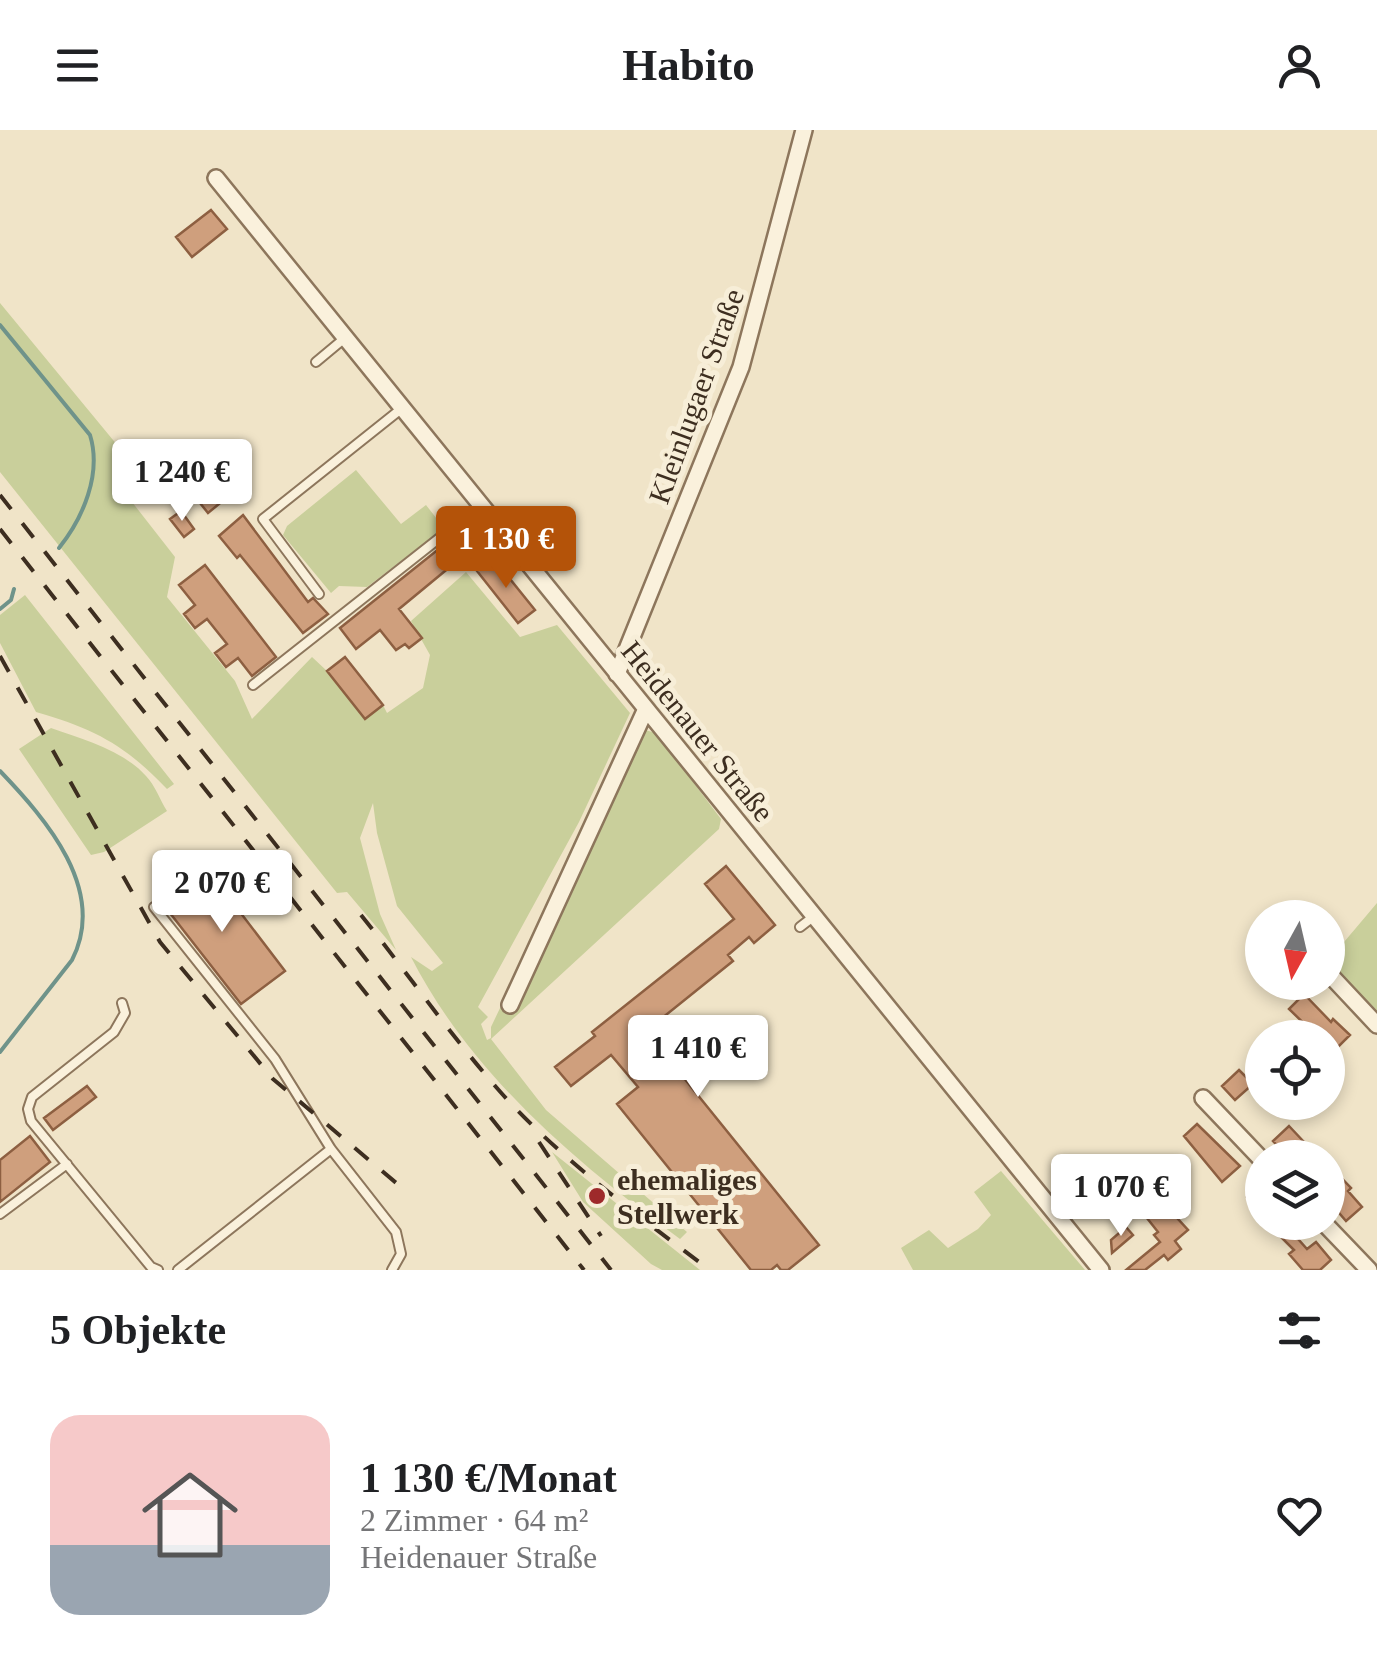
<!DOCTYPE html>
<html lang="de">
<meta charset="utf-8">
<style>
body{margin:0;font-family:Georgia,serif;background:#f6f6f6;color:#202124;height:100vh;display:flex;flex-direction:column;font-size:38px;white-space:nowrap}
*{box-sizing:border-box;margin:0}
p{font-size:32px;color:#757577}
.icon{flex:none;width:55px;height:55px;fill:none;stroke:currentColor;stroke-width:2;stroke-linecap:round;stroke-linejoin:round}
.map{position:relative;height:1140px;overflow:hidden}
.panel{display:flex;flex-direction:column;background:#fff;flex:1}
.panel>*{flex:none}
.needle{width:65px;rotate:188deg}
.fabs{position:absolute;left:1245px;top:770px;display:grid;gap:20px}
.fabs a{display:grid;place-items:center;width:100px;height:100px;border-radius:50%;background:#fff;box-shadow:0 5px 15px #0003;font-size:50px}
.price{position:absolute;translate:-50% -85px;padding:0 22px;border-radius:10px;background:#fff;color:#222;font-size:32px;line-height:65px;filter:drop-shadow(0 2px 5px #0008)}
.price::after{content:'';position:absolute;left:50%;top:60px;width:30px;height:22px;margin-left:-15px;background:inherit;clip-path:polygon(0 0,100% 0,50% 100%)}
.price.selected{background:#b45309;color:#fff}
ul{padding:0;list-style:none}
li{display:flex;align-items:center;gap:30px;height:250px;padding:0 50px}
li+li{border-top:2px solid #e0e0e0}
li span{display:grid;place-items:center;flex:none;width:280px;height:200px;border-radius:30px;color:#555}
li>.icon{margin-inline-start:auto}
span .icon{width:120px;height:120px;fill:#fffc;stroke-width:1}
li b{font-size:42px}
h2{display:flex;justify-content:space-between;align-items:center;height:120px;padding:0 50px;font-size:42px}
header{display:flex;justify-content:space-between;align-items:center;height:130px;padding:0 50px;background:#fff;font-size:45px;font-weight:600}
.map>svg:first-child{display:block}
.green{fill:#c9cf9b}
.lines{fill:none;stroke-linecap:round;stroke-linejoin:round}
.stream{stroke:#6f938a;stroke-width:4}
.building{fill:#cf9f7d;stroke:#8d5f41;stroke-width:2.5}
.lane-casing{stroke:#8d765c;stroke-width:12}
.street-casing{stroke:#8d765c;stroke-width:20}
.lane{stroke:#faf1dc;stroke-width:8}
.street{stroke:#faf1dc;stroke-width:15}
.rail{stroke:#3d2e20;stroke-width:4;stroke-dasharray:18 18;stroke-linecap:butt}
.poi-dot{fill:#9e2a2b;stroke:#f7eed8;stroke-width:4}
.labels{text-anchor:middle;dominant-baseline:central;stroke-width:10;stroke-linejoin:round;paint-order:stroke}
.street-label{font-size:30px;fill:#3d2e20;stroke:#f7eed8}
.poi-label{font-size:30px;font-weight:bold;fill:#3d2e20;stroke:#f7eed8;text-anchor:start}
</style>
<header><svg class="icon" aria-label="menu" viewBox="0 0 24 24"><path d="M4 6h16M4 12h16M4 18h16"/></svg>Habito<svg class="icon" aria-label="person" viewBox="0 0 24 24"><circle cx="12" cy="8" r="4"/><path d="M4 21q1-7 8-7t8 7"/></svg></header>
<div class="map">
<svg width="1377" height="1140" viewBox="0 0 1377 1140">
<rect width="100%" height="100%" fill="#f0e4c8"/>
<!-- green -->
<path class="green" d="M 0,173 L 132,333 L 125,363 L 175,427 L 167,467 L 235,551 L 252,589 L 312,527 L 327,541 L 383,575 L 387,583 L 423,558 L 430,525 L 411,491 L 466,442 L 520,507 L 557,495 L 630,583 L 579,692 L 478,877 L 488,887 L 481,894 L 487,910 L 491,908 L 491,897 L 501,876 L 515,877 L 640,603 L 645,600 L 656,603 L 721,689 L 719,699 L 491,909 L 546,980 L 687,1102 L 680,1109 C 576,1033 470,943 411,827 L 432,841 L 443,833 L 397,776 L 377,703 L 373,673 L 360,708 L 380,784 L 396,820 L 347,762 L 337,763 L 0,342 Z
M 356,340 L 401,394 L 426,375 L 444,398 L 367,457 L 339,456 L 331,463 L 283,405 L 287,396 Z
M 25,465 L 174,654 L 167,659 C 125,615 95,599 36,582 L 0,513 L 0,485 Z
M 51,598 C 82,609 123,620 146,646 C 155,655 160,670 167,681 L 104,722 L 91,725 L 19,619 Z
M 1377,773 L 1377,885 L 1328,831 Z
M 552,1022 L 700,1140 L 662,1140 L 651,1134 L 583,1072 Z
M 1001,1041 L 1085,1140 L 913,1140 L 901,1118 L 929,1100 L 948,1118 L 978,1099 L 991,1085 L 974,1062 Z"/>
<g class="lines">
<!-- stream -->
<path class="stream" d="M 0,195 L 90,305 C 102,344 83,388 59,418
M 0,479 L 11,470 L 14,459
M 0,641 C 46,689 108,760 72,830 L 0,922"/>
</g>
<!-- building -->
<path class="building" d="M 211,80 L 227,99 L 192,127 L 176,107 Z
M 225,335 L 242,355 L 208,383 L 192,363 Z
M 181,381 L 194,399 L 184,407 L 170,389 Z
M 243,385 L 308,472 L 313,468 L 328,484 L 303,503 L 240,425 L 237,428 L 219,406 Z
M 455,406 L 468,422 L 399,479 L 422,508 L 409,518 L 405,514 L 396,520 L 380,500 L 356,519 L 340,498 Z
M 493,428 L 535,480 L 518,493 L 477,441 Z
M 205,435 L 276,527 L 252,546 L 238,528 L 226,537 L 215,523 L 227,514 L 207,489 L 195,498 L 184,484 L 195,475 L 179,455 Z
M 345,527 L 383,575 L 365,589 L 327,541 Z
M 204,735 L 285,841 L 241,874 L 159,769 Z
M 726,736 L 775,795 L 754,813 L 749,807 L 728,825 L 733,831 L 646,901 L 819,1115 L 788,1140 L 781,1140 L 777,1135 L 771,1140 L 751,1140 L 617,974 L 638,957 L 611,925 L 571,956 L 555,937 L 595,906 L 592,902 L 734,789 L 705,754 Z
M 1304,864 L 1331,892 L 1333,889 L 1350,905 L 1333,922 L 1328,916 L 1328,908 L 1319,908 L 1289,879 Z
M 1239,940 L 1253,954 L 1235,970 L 1222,956 Z
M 87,956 L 96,967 L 53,1000 L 44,988 Z
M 1197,994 L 1240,1036 L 1222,1052 L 1184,1006 Z
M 1289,996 L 1319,1028 L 1289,1028 L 1273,1011 Z
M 30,1006 L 50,1032 L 0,1072 L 0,1030 Z
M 1328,1034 L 1351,1058 L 1348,1061 L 1362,1077 L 1346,1091 L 1328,1070 Z
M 1262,1052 L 1262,1084 L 1247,1067 Z
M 1156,1065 L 1188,1100 L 1175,1111 L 1181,1119 L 1168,1130 L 1164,1125 L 1145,1140 L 1126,1140 L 1160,1112 L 1154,1105 L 1158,1102 L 1139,1078 Z
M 1266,1092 L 1299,1092 L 1291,1101 L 1307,1119 L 1316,1112 L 1331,1130 L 1320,1140 L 1303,1140 L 1289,1124 L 1294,1120 Z
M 1126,1097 L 1133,1105 L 1112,1123 L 1111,1110 Z"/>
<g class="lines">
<defs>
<path id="lane" d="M 316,232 L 346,207
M 319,464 L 263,389 L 401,279
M 253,555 L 480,376
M 154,777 L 275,929 L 331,1019 L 396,1102 L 401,1124 L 392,1140
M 800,797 L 813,787
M 122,873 L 125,883 L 114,902 L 32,967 L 28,979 L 31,991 L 151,1137 L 158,1140
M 0,1084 L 67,1034
M 178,1140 L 331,1019"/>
<path id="street" d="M 216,48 L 1101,1140
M 617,544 L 741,237 L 804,0
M 1332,847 L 1377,895
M 510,875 L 645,581
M 1203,968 L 1262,1030
M 1323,1092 L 1369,1140"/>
</defs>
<!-- lane casing -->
<use href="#lane" class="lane-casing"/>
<!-- street casing -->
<use href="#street" class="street-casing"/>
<!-- lane -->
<use href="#lane" class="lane"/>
<!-- street -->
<use href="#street" class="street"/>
<!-- rail -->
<path class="rail" d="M 0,365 L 611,1140
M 0,399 L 584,1140
M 0,526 L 160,812 L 273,949 L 401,1057
M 361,785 C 409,845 453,909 504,966 C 560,1028 643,1090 710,1140
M 539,1012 L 601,1106"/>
</g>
<!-- markers -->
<circle class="poi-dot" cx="597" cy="1066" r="10"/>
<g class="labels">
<!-- street labels -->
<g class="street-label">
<text transform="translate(696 266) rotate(-70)">Kleinlugaer Straße</text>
<text transform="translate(698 601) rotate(51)">Heidenauer Straße</text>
</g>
<!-- poi labels -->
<g class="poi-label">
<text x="617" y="1049">ehemaliges<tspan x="617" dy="34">Stellwerk</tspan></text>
</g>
</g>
</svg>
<div class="fabs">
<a><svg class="needle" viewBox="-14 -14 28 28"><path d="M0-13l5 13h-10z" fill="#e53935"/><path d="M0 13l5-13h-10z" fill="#757577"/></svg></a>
<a><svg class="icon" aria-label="locate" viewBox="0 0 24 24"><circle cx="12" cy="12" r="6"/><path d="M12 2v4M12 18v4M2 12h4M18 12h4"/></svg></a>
<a><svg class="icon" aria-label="layers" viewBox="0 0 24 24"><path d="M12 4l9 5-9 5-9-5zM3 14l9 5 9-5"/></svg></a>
</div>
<b class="price" style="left:182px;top:394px">1 240 €</b>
<b class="price selected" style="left:506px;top:461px">1 130 €</b>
<b class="price" style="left:222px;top:805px">2 070 €</b>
<b class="price" style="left:698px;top:970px">1 410 €</b>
<b class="price" style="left:1121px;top:1109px">1 070 €</b>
</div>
<section class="panel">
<h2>5 Objekte<svg class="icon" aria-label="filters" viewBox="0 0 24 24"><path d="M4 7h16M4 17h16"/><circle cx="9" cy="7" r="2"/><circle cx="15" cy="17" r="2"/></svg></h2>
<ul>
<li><span style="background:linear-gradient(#f6c9c9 65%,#9aa5b1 0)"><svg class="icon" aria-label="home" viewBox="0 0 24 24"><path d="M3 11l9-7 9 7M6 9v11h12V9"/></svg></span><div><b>1 130 €/Monat</b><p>2 Zimmer · 64 m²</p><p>Heidenauer Straße</p></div><svg class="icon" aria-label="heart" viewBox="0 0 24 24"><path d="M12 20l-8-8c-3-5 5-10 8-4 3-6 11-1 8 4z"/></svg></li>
</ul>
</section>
